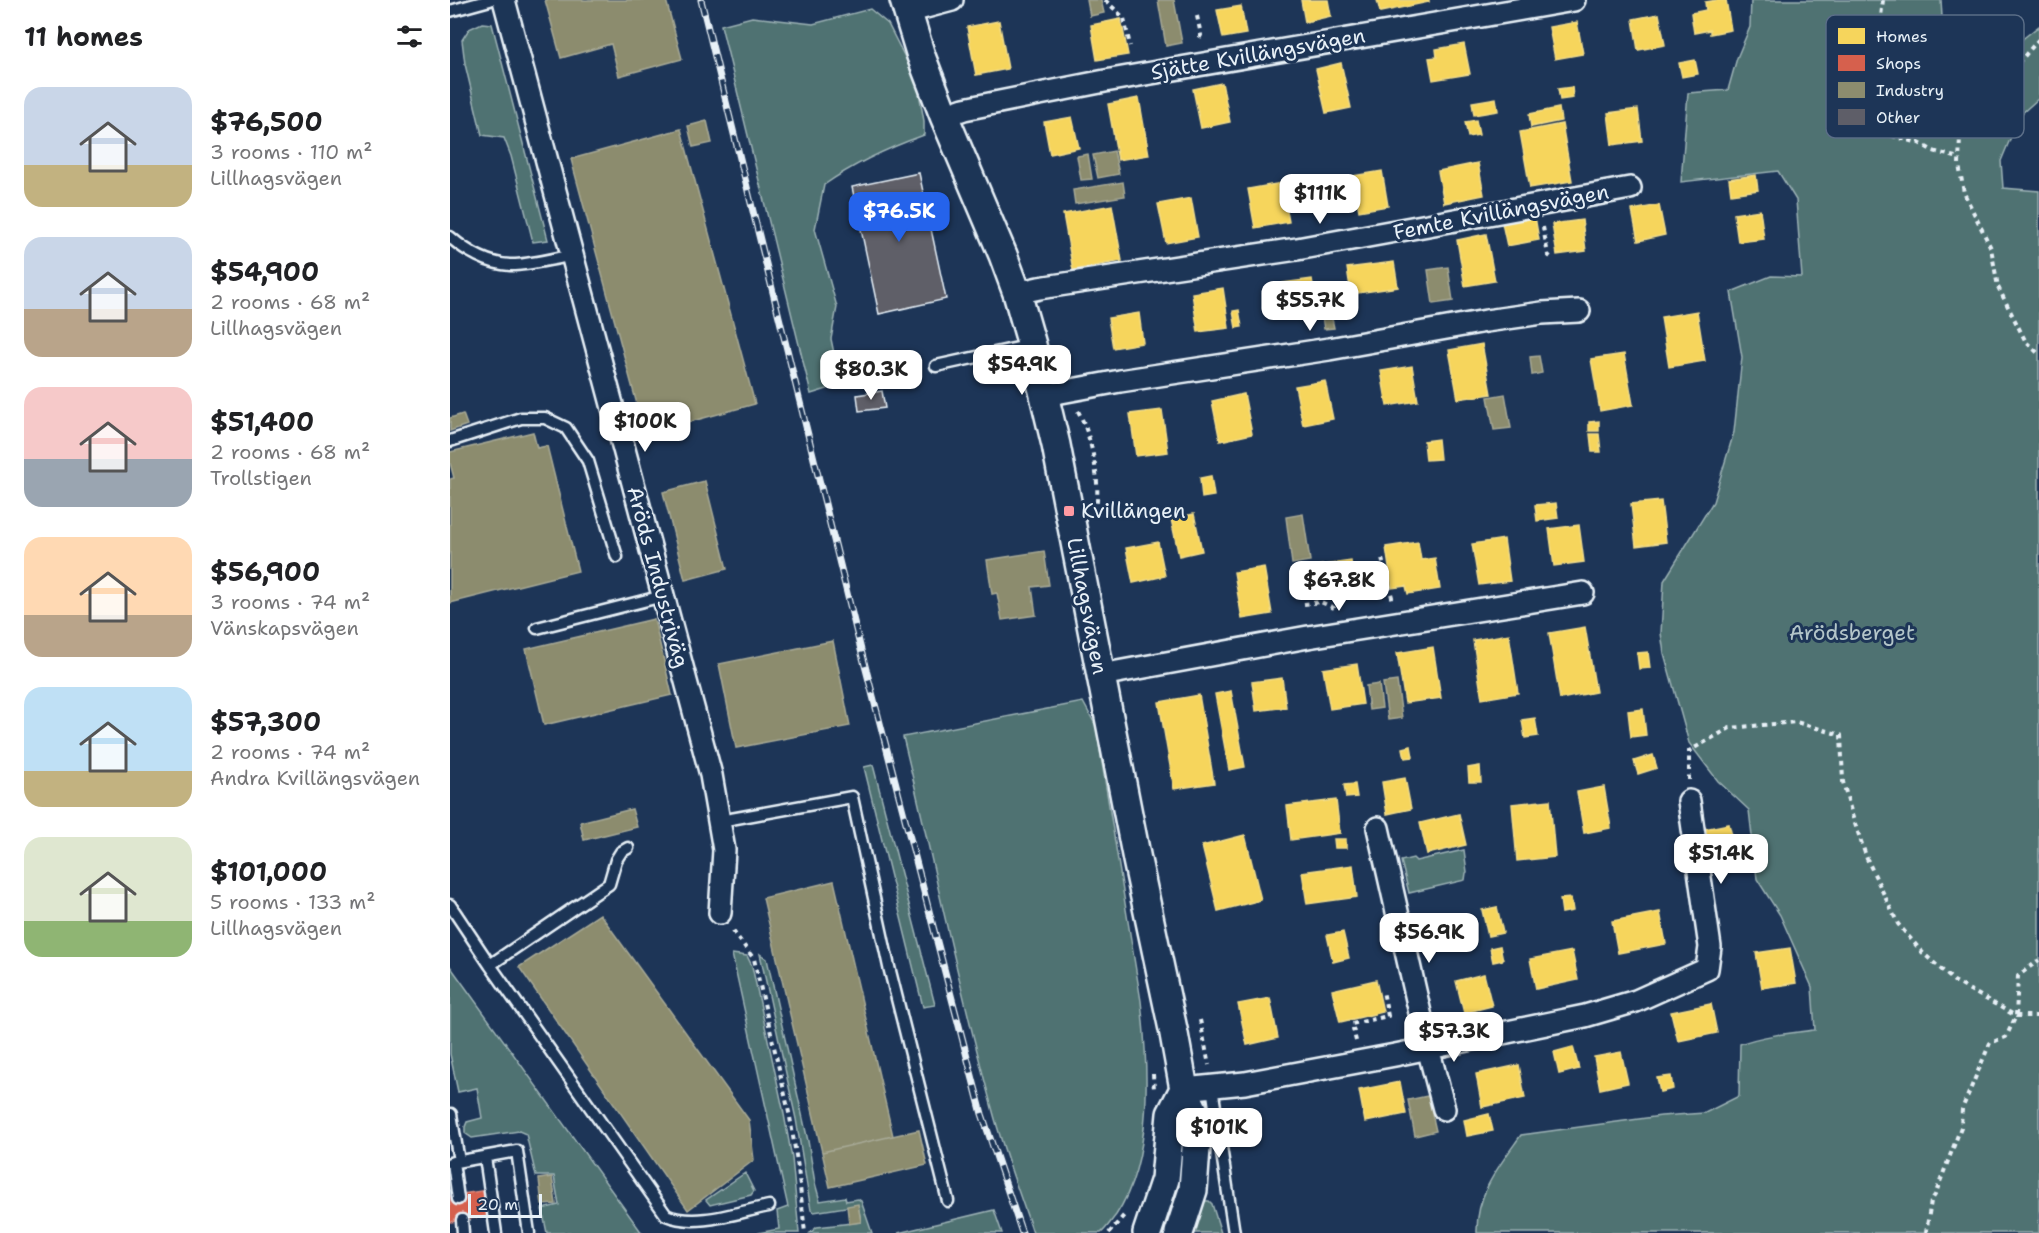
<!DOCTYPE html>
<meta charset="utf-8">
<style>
body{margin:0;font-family:"Shantell Sans",sans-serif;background:#f2f2f2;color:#202124;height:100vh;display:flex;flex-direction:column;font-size:22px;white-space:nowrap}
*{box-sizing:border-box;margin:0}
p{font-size:20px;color:#757577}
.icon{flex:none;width:33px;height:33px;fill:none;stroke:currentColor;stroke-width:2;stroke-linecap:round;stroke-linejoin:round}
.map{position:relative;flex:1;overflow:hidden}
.side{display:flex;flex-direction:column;background:#fff;width:450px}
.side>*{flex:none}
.scale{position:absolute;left:18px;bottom:15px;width:74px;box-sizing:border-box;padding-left:6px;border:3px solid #e8f1f8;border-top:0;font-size:16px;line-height:21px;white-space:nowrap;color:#e8f1f8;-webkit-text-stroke:4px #1d3557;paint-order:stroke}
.price{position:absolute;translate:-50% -51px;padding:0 14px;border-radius:12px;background:#fff;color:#222;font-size:20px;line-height:39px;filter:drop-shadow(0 2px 3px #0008)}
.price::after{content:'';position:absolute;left:50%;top:36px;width:18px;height:14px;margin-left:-9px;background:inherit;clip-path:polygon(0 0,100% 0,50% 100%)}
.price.active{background:#2563eb;color:#fff}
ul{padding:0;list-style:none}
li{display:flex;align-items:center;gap:18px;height:150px;padding:0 24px}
li span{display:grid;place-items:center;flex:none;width:168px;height:120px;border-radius:18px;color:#555}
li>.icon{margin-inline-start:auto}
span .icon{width:72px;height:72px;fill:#fffc;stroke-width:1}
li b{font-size:26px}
h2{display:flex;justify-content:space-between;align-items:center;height:72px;padding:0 24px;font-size:26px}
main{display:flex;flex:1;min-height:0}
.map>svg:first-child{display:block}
.green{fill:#507272;stroke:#9cb2b5;stroke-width:1.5}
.homes{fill:#f6d55c;stroke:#f2dd8b;stroke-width:1.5}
.shops{fill:#d6604d;stroke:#db8c80;stroke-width:1.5}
.industry{fill:#8c8c6e;stroke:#a8aa97;stroke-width:1.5}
.building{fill:#5e5e68;stroke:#e8f1f8;stroke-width:1.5}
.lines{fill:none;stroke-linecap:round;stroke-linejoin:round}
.service-casing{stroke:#e8f1f8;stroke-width:15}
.minor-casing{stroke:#e8f1f8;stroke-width:26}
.tertiary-casing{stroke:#e8f1f8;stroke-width:32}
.path{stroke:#e8f1f8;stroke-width:4;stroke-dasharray:4.5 4.5;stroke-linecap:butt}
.service{stroke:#1d3557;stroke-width:10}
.minor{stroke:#1d3557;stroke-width:21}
.tertiary{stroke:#1d3557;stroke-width:27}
.rail-casing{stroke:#e8f1f8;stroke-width:7}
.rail{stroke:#1d3557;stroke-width:4.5;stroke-dasharray:14;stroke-linecap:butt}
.poi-dot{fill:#ff9aa2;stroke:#1d3557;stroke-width:2}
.labels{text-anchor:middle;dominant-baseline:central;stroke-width:6;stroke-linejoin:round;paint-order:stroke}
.street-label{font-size:21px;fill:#e8f1f8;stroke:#1d3557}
.poi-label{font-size:21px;fill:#e8f1f8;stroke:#1d3557;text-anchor:start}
.park-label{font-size:21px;fill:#b3c5c9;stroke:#1d3557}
.key{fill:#1d3557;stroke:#5a6d87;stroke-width:1.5}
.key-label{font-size:16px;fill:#e8f1f8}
</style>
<main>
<section class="side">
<h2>11 homes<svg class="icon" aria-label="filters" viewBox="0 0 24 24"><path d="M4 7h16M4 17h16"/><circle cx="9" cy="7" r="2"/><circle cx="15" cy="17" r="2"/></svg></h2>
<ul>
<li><span style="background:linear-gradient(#c9d6e8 65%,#c2b280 0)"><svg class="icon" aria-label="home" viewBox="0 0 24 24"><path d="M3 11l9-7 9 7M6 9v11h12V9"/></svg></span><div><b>$76,500</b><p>3 rooms · 110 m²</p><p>Lillhagsvägen</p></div></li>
<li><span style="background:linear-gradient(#c9d6e8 60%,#b9a48a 0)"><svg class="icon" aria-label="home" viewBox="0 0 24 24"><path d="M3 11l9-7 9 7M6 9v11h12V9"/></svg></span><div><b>$54,900</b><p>2 rooms · 68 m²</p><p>Lillhagsvägen</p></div></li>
<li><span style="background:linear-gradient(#f6c9c9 60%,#9aa5b1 0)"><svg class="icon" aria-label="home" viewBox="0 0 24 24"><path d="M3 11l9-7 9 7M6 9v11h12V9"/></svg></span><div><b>$51,400</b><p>2 rooms · 68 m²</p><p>Trollstigen</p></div></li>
<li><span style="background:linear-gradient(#ffd9b3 65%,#b9a48a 0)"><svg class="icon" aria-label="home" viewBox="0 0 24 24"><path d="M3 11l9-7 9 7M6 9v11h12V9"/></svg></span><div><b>$56,900</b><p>3 rooms · 74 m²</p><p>Vänskapsvägen</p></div></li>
<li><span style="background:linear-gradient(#bfe0f5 70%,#c2b280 0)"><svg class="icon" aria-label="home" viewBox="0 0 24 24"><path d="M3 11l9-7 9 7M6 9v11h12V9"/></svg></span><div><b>$57,300</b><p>2 rooms · 74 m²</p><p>Andra Kvillängsvägen</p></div></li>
<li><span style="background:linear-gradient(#dfe7d0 70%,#8fb573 0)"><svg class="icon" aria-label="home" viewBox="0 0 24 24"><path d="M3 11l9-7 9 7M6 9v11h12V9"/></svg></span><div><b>$101,000</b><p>5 rooms · 133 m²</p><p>Lillhagsvägen</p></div></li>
</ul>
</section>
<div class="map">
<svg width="1589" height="1233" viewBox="0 0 1589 1233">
<rect width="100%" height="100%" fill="#1d3557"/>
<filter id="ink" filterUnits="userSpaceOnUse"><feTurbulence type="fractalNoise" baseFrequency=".0167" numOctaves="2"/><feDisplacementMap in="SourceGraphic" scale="12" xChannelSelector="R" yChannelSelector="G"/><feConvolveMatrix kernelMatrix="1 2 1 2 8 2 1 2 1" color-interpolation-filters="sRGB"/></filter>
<g filter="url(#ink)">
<!-- green -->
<path class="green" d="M 1301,0 L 1491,0 L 1493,34 L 1501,55 L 1531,54 L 1561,48 L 1589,26 L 1589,98 L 1570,115 L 1551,161 L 1553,188 L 1589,191 L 1589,1233 L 1027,1233 C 1026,1193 1049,1166 1071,1135 L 1211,1116 L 1255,1113 L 1289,1096 L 1290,1044 C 1315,1035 1339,1033 1365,1030 L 1362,987 L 1330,915 L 1307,879 L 1299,810 L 1268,781 L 1239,743 L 1214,653 L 1211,633 L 1214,581 L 1263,502 L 1284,432 L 1292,357 L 1281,292 L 1321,276 L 1352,277 L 1346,200 L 1328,171 L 1231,182 L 1238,93 L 1278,90 L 1287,58 L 1300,27 Z
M 420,9 L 438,24 L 467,81 L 474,121 L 474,135 C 438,148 405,163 374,185 L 365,229 L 387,307 L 381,339 L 387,368 L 387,386 L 361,394 L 271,25 L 302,17 L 363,24 Z
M 32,23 L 42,24 L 98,240 L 83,242 L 61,156 L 54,138 L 32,135 L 15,64 L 12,40 L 19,29 Z
M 633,702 L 646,726 L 691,1001 C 698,1067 704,1158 666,1215 C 661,1221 657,1228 651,1233 L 583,1233 C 569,1192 553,1150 542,1108 C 508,985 483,860 453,737 Z
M 423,765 L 485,1005 L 473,1007 L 414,767 Z
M 1014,850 L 1017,872 L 1016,873 L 1015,880 L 959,893 L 951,861 L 963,858 L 966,861 Z
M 282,954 L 297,956 L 302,966 L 333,1109 L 342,1158 L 349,1233 L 308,1233 L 329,1229 L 327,1211 L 338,1207 Z
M 310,954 L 317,959 L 358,1141 L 365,1183 L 370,1201 L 395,1197 L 396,1201 L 408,1199 L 411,1201 L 422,1233 L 360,1233 L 367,1227 L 411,1222 L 408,1205 L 364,1212 L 361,1210 L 346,1119 Z
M 0,966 L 192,1233 L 97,1233 L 92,1209 L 109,1205 L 104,1176 L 86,1176 L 76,1134 L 69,1131 L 22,1138 L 15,1133 L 15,1127 L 17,1122 L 32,1118 L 27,1088 L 8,1092 L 0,1054 Z
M 295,1173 L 304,1191 L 301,1195 L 260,1205 L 256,1200 Z
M 754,1201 L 759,1201 L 762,1204 L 771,1233 L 741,1233 Z
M 544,1210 L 552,1233 L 448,1233 Z"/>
<!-- homes -->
<path class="homes" d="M 851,0 L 878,0 L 881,16 L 855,22 Z
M 927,0 L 979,0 L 979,2 L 930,12 Z
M 1267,0 L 1276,0 L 1281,30 L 1260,34 L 1260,30 L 1244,33 L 1241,13 L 1256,10 L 1255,2 Z
M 791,6 L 796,34 L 773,38 L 767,10 Z
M 1209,14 L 1215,45 L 1188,50 L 1183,19 Z
M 671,19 L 678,55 L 647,60 L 641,25 Z
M 549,21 L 558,69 L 526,75 L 517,27 Z
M 1127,22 L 1133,54 L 1105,59 L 1099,27 Z
M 1014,44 L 1020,74 L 983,80 L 979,58 L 987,57 L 986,49 Z
M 1245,60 L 1248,74 L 1232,77 L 1229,63 Z
M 891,63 L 901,108 L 876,113 L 866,69 Z
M 772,83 L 780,122 L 751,128 L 743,89 Z
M 1122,87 L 1123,98 L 1110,100 L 1108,89 Z
M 689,98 L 699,155 L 668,160 L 658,104 Z
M 1046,98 L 1048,111 L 1024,115 L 1022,102 Z
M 1109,108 L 1111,121 L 1081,127 L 1079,114 Z
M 1188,109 L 1192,141 L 1162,145 L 1158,113 Z
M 622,117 L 629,148 L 600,154 L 594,122 Z
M 1026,120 L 1029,135 L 1018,137 L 1015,122 Z
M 1112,124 L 1122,181 L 1080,188 L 1070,132 Z
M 1028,163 L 1034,195 L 994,203 L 988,171 Z
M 932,171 L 938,206 L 909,211 L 902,176 Z
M 1306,175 L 1308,190 L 1281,194 L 1279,179 Z
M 832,183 L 839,222 L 805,228 L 798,189 Z
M 741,198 L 748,237 L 716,243 L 708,204 Z
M 662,205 L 672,261 L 623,270 L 613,214 Z
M 1209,205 L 1215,235 L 1188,241 L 1182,210 Z
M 1310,210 L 1314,239 L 1288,242 L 1284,214 Z
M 1085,217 L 1089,240 L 1057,246 L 1052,223 Z
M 1132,220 L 1136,251 L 1107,255 L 1102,224 Z
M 1036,234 L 1045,281 L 1015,286 L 1007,240 Z
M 944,262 L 948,287 L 901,294 L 897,268 Z
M 862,279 L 868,313 L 838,317 L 833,283 Z
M 773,288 L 779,328 L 748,332 L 742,293 Z
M 895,302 L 897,315 L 886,317 L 884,303 Z
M 789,310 L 792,327 L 786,328 L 783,311 Z
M 1247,311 L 1255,361 L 1219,367 L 1211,317 Z
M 689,313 L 693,343 L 663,348 L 658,318 Z
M 1032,344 L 1041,394 L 1008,399 L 999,350 Z
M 1174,354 L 1183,405 L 1150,411 L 1141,359 Z
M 962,366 L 968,401 L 937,406 L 931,371 Z
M 875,381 L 883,419 L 853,425 L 845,386 Z
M 794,394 L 802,434 L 770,441 L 762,401 Z
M 712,410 L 718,452 L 686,456 L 680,414 Z
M 1149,421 L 1149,431 L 1139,431 L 1139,422 Z
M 1140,434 L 1149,434 L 1151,452 L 1142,452 Z
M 988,439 L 990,459 L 976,460 L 974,441 Z
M 761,476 L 764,496 L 752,498 L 750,478 Z
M 1211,501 L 1216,542 L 1186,546 L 1181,504 Z
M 1106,503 L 1108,518 L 1087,521 L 1085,505 Z
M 744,514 L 752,551 L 729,556 L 721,519 Z
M 1129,525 L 1134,562 L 1104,566 L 1099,529 Z
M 1054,539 L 1060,581 L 1029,585 L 1022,544 Z
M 708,542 L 715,576 L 683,583 L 676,548 Z
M 968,542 L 971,560 L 985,558 L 990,589 L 958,594 L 956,586 L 942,588 L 936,547 Z
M 901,561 L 906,593 L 865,599 L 860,567 Z
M 814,567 L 822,614 L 792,619 L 784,572 Z
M 1135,627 L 1146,692 L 1110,699 L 1099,633 Z
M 1059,634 L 1068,693 L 1032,699 L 1023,640 Z
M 983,647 L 991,698 L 955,703 L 947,653 Z
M 1198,652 L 1200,668 L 1189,669 L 1187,653 Z
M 907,664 L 913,704 L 880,709 L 873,669 Z
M 832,678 L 836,707 L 806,711 L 802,682 Z
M 781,691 L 795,767 L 779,770 L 765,694 Z
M 749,695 L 764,783 L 724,789 L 709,702 Z
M 1193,709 L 1196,735 L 1181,737 L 1178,711 Z
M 1085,718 L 1088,736 L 1075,738 L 1072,720 Z
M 961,746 L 963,757 L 955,758 L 953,748 Z
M 1203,755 L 1207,768 L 1188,774 L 1184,761 Z
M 1030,766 L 1031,782 L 1019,782 L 1018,768 Z
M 955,778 L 961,809 L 937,814 L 932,782 Z
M 905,784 L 907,797 L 896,798 L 894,785 Z
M 1154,787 L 1161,828 L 1134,833 L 1127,792 Z
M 886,800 L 890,833 L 841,840 L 837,806 Z
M 1100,800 L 1105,857 L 1067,861 L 1062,804 Z
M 1009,814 L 1016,845 L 977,854 L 970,823 Z
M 1279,824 L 1285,848 L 1259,854 L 1254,829 Z
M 795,835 L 811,900 L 768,911 L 752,846 Z
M 884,839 L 896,839 L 896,848 L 885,848 Z
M 903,865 L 907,897 L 857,904 L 852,872 Z
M 1121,898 L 1123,911 L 1112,913 L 1110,899 Z
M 1047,907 L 1053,933 L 1038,936 L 1032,910 Z
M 1210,912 L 1216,944 L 1168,953 L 1162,921 Z
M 992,923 L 996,939 L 971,944 L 968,928 Z
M 893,932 L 899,958 L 883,962 L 877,935 Z
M 1050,946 L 1053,960 L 1043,962 L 1040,948 Z
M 1340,948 L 1346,983 L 1312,988 L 1306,953 Z
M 1122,951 L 1128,980 L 1086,989 L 1080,959 Z
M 1034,974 L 1042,1006 L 1014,1013 L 1006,981 Z
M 926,980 L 933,1012 L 890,1022 L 882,990 Z
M 820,998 L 828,1038 L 797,1045 L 788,1004 Z
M 1261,1004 L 1267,1033 L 1228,1041 L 1221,1012 Z
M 1123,1047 L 1129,1069 L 1109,1074 L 1104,1052 Z
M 1171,1052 L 1178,1083 L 1150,1089 L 1144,1057 Z
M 1069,1065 L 1075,1098 L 1032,1107 L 1026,1074 Z
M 1221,1076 L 1223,1089 L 1210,1092 L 1207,1078 Z
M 950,1082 L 956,1114 L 915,1122 L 909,1090 Z
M 1039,1114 L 1043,1131 L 1017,1136 L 1014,1120 Z"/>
<!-- shops -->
<path class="shops" d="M 37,1190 L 42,1215 L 0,1222 L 0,1196 Z"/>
<!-- industry -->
<path class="industry" d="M 95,0 L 216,0 L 232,59 L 169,76 L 161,44 L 111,58 Z
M 637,0 L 651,0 L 654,13 L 640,16 Z
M 708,0 L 724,0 L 732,43 L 716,46 Z
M 257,121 L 262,143 L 243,147 L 238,126 Z
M 231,129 L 305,404 L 195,434 L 121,159 Z
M 664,151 L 669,174 L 648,178 L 643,155 Z
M 638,154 L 642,179 L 631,180 L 627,156 Z
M 673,182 L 675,196 L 625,204 L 623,190 Z
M 998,267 L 1003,301 L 983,304 L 978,270 Z
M 880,309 L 884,328 L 874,329 L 871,311 Z
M 1089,356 L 1092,373 L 1082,375 L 1080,357 Z
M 1055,394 L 1061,428 L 1044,430 L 1038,397 Z
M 13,414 L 17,425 L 0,431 L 0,418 Z
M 83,432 L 87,448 L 97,446 L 128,571 L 0,603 L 0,479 L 4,478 L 0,463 L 0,452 Z
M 255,481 L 277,569 L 235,580 L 213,492 Z
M 853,514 L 860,561 L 842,564 L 836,517 Z
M 594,551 L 599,585 L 582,587 L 586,615 L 552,620 L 547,593 L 542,594 L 537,560 Z
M 204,619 L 222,695 L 94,725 L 76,649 Z
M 383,641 L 400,726 L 286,748 L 269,664 Z
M 947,681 L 952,718 L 938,720 L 933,683 Z
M 929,684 L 932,708 L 919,710 L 916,686 Z
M 182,809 L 187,827 L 134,840 L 130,822 Z
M 384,881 L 443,1136 L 372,1152 L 313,898 Z
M 150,914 L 299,1120 L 304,1160 L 238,1210 L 69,967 Z
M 978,1096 L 986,1131 L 965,1136 L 958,1100 Z
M 469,1130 L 477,1165 L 380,1187 L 372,1152 Z
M 102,1177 L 106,1204 L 92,1205 L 89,1179 Z
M 408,1204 L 411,1222 L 399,1224 L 397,1206 Z"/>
<!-- building -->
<path class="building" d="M 469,173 L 496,299 L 429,314 L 402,187 Z
M 432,391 L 435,408 L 409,411 L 407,395 Z"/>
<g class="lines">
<defs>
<path id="service" d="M 0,11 L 40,0
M 0,237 C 16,251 38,264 60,265 C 76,266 104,258 121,256
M 486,366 L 582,345
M 0,441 L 71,418 L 95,418 L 116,428 L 138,461 L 167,557
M 87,628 L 213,596
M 270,821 L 402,797 L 439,967 L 498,1201
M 0,905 L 40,965 L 216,1215 C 245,1228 288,1212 319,1206
M 40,965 L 159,884 L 166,860 L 171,852 L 178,848
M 762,1087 L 784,1233
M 1,1114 L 9,1161
M 35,1157 L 46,1233
M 3,1162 L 8,1199
M 0,1163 L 67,1151 L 79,1233
M 12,1220 L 13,1233"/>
<path id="minor" d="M 54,0 L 261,775 L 274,850 L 270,913
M 457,12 L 502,0
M 494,116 L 514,109 L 655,81 L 1124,0
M 567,293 L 589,288 L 847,249 L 1180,188
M 595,395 L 670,381 L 879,349 L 1036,321 L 1092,313 L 1129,311
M 651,675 L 858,637 L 1133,593
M 928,828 L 978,1048 L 994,1109
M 734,1089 L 795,1083 L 945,1055 L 1135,1016 L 1186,1001 L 1257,969 L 1260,947 L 1239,801"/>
<path id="tertiary" d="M 454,0 L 471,56 L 494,116 L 553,255 L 567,293 L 582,345 L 606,445 L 687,860 L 724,1034 L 734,1089 L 748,1120 L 743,1190 L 729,1233
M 697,1233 L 715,1179 L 721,1114 L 734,1089"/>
</defs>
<!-- service casing -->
<use href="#service" class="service-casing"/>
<!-- minor casing -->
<use href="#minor" class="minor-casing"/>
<!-- tertiary casing -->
<use href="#tertiary" class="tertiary-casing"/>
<!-- path -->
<path class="path" d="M 655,0 L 674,18 L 680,46
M 1433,0 L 1423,82 L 1423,115 L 1439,135 L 1469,143 L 1483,151 L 1509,158
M 747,16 L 751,35 L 748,41
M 1589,39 L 1565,67 L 1539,82 L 1535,98 L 1516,121 L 1510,135 L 1509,165 L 1514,193 L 1541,248 L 1548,287 L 1576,342 L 1589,354
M 1093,227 L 1098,255 L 1103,259
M 628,411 C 641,434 651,482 646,508
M 932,559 L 943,601
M 854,604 L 871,602 L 884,608 L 884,611
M 1239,780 L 1239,751 L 1280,728 L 1346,722 L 1391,735 L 1393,782 L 1402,815 L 1417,859 L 1448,924 L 1472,952 L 1504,981 L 1566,1016 L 1589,1016
M 283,931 L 304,959 L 340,1117 L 348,1168 L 355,1233
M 750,1020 L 759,1065
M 906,1041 L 902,1024 L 938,1016 L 933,991
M 703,1074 L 704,1090
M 659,1233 L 676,1213
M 1476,1233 L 1481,1201 L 1485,1195 L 1511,1127 L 1512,1109 L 1540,1043 L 1556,1037 L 1566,1016 L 1568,976 L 1589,960"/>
<!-- service -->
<use href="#service" class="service"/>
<!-- minor -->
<use href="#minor" class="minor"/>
<!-- tertiary -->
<use href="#tertiary" class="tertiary"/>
<defs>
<path id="rail" d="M 251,0 L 412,654 L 532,1114 L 572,1233"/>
</defs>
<!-- rail casing -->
<use href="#rail" class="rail-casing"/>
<!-- rail -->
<use href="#rail" class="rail"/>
</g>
</g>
<!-- markers -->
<rect class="poi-dot" x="613" y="505" width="12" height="12" rx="3"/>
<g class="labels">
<!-- street labels -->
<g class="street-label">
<text transform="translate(808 54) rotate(-10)">Sjätte Kvillängsvägen</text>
<text transform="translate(1051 212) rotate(-11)">Femte Kvillängsvägen</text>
<text transform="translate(208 577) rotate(75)">Aröds Industriväg</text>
<text transform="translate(637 606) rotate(79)">Lillhagsvägen</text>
</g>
<!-- poi labels -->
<g class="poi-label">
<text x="631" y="511">Kvillängen</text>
</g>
<!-- park labels -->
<g class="park-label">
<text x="1402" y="633">Arödsberget</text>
</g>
</g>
<!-- legend -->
<rect x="1376" y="15" width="198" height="123" rx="9" class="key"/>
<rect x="1388" y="28" width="27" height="16" fill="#f6d55c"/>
<rect x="1388" y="55" width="27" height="16" fill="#d6604d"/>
<rect x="1388" y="82" width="27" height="16" fill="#8c8c6e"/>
<rect x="1388" y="109" width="27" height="16" fill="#5e5e68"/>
<g class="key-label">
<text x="1426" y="42">Homes</text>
<text x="1426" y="69">Shops</text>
<text x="1426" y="96">Industry</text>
<text x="1426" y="123">Other</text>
</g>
</svg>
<div class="scale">20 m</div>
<b class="price" style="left:870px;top:225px">$111K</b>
<b class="price active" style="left:449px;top:243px">$76.5K</b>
<b class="price" style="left:860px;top:332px">$55.7K</b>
<b class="price" style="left:572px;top:396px">$54.9K</b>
<b class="price" style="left:421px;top:401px">$80.3K</b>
<b class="price" style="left:195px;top:453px">$100K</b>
<b class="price" style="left:889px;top:612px">$67.8K</b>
<b class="price" style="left:1271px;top:885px">$51.4K</b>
<b class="price" style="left:979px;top:964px">$56.9K</b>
<b class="price" style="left:1004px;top:1063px">$57.3K</b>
<b class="price" style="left:769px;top:1159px">$101K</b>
</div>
</main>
